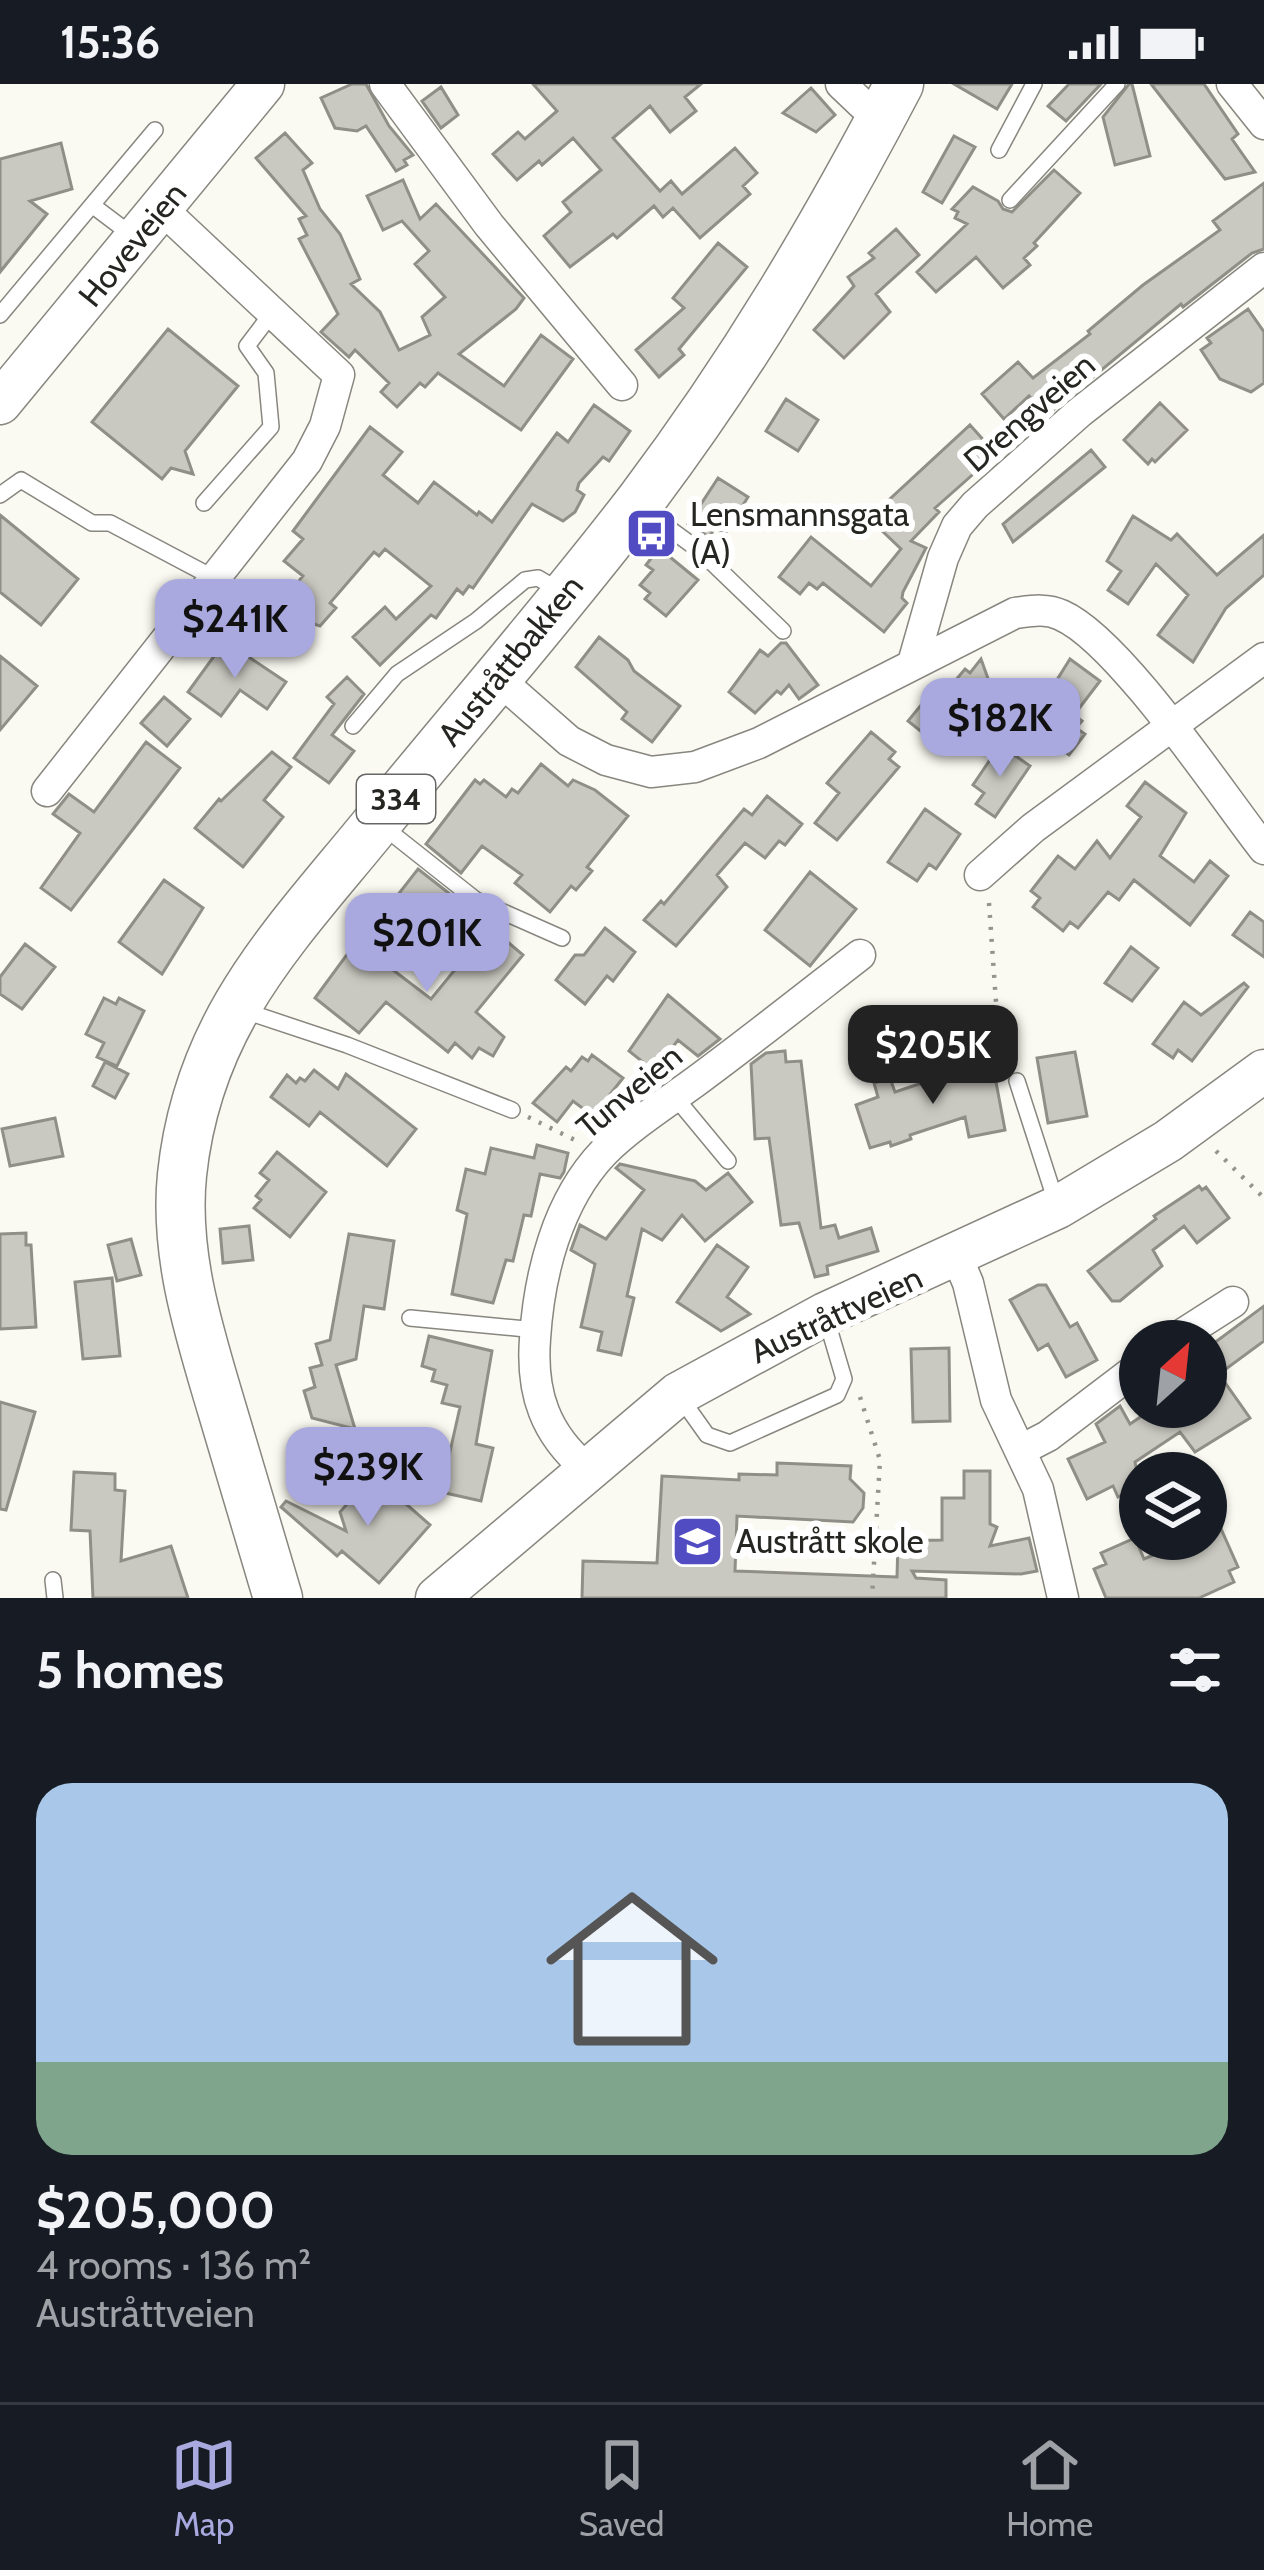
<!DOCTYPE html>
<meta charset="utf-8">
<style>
body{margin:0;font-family:Cabin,sans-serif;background:#20242c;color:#f1f3f6;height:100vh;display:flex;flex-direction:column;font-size:45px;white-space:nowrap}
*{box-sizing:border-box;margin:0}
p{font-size:39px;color:#9ea1a6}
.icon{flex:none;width:66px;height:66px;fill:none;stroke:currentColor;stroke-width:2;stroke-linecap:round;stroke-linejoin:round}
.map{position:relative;height:1514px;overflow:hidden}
.details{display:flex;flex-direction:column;background:#171b24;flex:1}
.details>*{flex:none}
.needle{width:78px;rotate:27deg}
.tools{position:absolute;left:1119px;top:1236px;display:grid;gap:24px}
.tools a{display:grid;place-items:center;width:108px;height:108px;border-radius:50%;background:#171b24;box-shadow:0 3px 9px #0004;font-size:60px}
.price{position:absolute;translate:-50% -102px;padding:0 27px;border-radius:24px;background:#a9a8df;color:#111;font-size:39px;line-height:78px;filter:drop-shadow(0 3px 6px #0008)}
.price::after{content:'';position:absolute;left:50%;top:72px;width:36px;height:27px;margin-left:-18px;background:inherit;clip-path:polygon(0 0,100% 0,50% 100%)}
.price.on{background:#222;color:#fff}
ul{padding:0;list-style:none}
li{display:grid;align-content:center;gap:24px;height:636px;padding:0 36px}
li+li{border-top:3px solid #363941}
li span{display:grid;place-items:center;height:372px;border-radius:36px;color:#555}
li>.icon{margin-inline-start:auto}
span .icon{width:216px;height:216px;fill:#fffc;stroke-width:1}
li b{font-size:51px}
h2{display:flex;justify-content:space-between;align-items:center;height:144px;padding:0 36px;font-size:51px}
.status{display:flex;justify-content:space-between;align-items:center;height:84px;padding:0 60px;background:#171b24;direction:ltr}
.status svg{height:33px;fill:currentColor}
.menu{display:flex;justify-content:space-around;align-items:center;height:168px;border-top:3px solid #363941;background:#171b24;font-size:33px;color:#9ea1a6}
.menu a{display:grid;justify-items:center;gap:6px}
.menu .on{color:#a9a8df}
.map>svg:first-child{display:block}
.building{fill:#cac9c1;stroke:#908f87;stroke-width:3}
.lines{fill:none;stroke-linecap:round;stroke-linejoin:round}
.service-casing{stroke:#87867f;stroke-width:18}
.minor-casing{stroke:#87867f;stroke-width:33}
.secondary-casing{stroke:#87867f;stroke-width:45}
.primary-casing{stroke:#87867f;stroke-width:51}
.path{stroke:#94948e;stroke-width:4.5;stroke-dasharray:3 9;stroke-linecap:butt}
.service{stroke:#fff;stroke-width:15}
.minor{stroke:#fff;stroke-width:30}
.secondary{stroke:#fff;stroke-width:42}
.primary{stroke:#fff;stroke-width:48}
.labels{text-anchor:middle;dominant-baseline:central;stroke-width:12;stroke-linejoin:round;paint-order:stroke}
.shield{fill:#fff;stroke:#666664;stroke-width:3}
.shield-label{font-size:30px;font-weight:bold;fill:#252522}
.street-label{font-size:33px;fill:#252522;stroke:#fff}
.poi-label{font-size:33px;fill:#252522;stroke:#fff;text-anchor:start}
</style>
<div class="status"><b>15:36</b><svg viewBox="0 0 49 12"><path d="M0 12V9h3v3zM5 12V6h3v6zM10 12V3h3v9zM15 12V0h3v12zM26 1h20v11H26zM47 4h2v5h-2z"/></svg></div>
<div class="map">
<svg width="1264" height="1514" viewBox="0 0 1264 1514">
<rect width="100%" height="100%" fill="#fbfaf2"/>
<!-- building -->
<path class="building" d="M 352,0 L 366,0 L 389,42 L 413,71 L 404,76 L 407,81 L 396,87 L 366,42 L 357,47 L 335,44 L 321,14 Z
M 533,0 L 701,0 L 685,13 L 696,27 L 670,48 L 650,22 L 613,54 L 660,107 L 671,97 L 682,110 L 735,64 L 757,89 L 743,102 L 750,110 L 700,154 L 673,124 L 663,133 L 654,122 L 617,154 L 613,150 L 570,183 L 544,152 L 571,128 L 563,118 L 601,86 L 573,54 L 542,81 L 539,77 L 517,96 L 493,70 L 518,48 L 525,55 L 557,27 Z
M 954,0 L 1012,0 L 997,25 Z
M 1069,0 L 1101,0 L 1066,37 L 1048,22 Z
M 1129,0 L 1132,0 L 1150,72 L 1115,81 L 1103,33 Z
M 1151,0 L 1204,0 L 1238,50 L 1232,55 L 1255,88 L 1225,95 Z
M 441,3 L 458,31 L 441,44 L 422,17 Z
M 811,4 L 835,31 L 816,48 L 783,29 Z
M 285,49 L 312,79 L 303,86 L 320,125 L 340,150 L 360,195 L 351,200 L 380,228 L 399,266 L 430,251 L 422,233 L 445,213 L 415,180 L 429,167 L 402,137 L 383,146 L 367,112 L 403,96 L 420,135 L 436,120 L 524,214 L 516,225 L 459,270 L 504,302 L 541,251 L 573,275 L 521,346 L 438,289 L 425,303 L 420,299 L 397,323 L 381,308 L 389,299 L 355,266 L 349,273 L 321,248 L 338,230 L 299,155 L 307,151 L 299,135 L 306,132 L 256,74 Z
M 954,52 L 975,63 L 942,119 L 923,108 Z
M 61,59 L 72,105 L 30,117 L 47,130 L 0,188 L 0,75 Z
M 1054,86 L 1080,109 L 1034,159 L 1037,162 L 1024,174 L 1030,181 L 1003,204 L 976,173 L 936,208 L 917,188 L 967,140 L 955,134 L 958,128 L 952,125 L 973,103 L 998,117 L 1003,125 L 1012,128 Z
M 1264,99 L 1264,165 L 1252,169 L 1183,223 L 1181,220 L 1046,332 L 1029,312 L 1004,335 L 982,310 L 1018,278 L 1033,294 L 1090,250 L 1088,247 L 1143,201 L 1220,146 L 1213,137 Z
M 896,145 L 919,171 L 876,210 L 890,228 L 844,274 L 814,246 L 854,202 L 848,193 L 874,174 L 869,169 Z
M 718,159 L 747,183 L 679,265 L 684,271 L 659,293 L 636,266 L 684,224 L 673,214 Z
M 1248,225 L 1264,248 L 1264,299 L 1251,308 L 1220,295 L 1201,266 L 1211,259 L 1207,254 Z
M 168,245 L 238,302 L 185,367 L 193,390 L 171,384 L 162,395 L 92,338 Z
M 786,315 L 818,336 L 798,367 L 766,347 Z
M 1160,319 L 1187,346 L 1155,378 L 1152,375 L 1148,380 L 1124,356 Z
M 594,321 L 630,347 L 609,377 L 603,373 L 579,399 L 577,406 L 584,411 L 575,428 L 563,437 L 532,420 L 473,504 L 469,502 L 463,510 L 457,505 L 436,534 L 431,531 L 380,581 L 353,553 L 385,523 L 396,535 L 431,502 L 385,465 L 379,472 L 374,468 L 330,519 L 336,524 L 320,542 L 311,539 L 304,548 L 285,532 L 293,524 L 283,515 L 303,492 L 284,477 L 303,455 L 293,447 L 370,343 L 402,368 L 383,391 L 418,419 L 434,398 L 477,431 L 479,428 L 492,438 L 557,349 L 568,358 Z
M 970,341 L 996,370 L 935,424 L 939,428 L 911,457 L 926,464 L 903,508 L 902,514 L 907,519 L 884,548 L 823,499 L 817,505 L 809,499 L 800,510 L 779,493 L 811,453 L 871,502 L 901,465 L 878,443 L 887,433 L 879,425 Z
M 1091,366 L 1105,383 L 1013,458 L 1003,440 Z
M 718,394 L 748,413 L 725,450 L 715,444 L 709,453 L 688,440 Z
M 0,431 L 78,495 L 41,541 L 0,508 Z
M 1133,432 L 1171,456 L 1177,450 L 1217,491 L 1264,451 L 1264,491 L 1226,524 L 1193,578 L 1158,551 L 1188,511 L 1156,480 L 1128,520 L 1108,506 L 1121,487 L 1107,477 Z
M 659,464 L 698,496 L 666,532 L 645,515 L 650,509 L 640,501 L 653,486 L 646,481 Z
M 599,553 L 628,576 L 634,587 L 680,622 L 652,658 L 622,635 L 627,628 L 576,583 Z
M 225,557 L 286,598 L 267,625 L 240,606 L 221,632 L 188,608 Z
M 781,559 L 786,559 L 818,601 L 799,615 L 789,601 L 781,610 L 777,607 L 755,629 L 729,608 L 760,566 L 768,572 Z
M 0,572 L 37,602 L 0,646 Z
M 981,575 L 991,603 L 990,616 L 939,618 L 961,633 L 938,661 L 908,637 L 926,615 L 938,617 L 965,585 L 970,589 Z
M 1070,575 L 1100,597 L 1074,631 L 1082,637 L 1076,644 L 1085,650 L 1069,671 L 1040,649 L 1052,632 L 1040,623 Z
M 347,593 L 364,610 L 332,651 L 354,667 L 329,699 L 294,674 L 334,620 L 327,613 Z
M 164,613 L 190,635 L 167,662 L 141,639 Z
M 871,648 L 895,668 L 889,675 L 899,683 L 837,756 L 815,739 L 839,709 L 827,699 Z
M 146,658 L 180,684 L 71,826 L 41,804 L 80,749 L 53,730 L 69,710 L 94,728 Z
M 1000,661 L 1030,682 L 995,733 L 976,720 L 984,709 L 973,701 Z
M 272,668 L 291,683 L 264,716 L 283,733 L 243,783 L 195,744 L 219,715 L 221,717 Z
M 541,680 L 568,702 L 573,696 L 595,706 L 628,732 L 587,783 L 592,787 L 576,806 L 571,802 L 550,828 L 515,799 L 522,791 L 482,762 L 461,789 L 426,760 L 475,696 L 480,700 L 484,696 L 506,713 L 512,705 L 518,709 Z
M 1145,698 L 1186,729 L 1160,772 L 1194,798 L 1210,777 L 1228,792 L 1190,841 L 1134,796 L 1119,816 L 1108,808 L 1078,844 L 1070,838 L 1063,847 L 1033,823 L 1040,814 L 1031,807 L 1058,772 L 1075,785 L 1097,757 L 1110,774 L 1141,733 L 1127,722 Z
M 767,712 L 802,740 L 785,761 L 779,757 L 765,774 L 745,759 L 717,791 L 727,803 L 676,862 L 644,836 L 661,817 L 664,820 L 744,725 L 752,731 Z
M 925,725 L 960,750 L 936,785 L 929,780 L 917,797 L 888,778 Z
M 418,785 L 469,825 L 474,828 L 437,832 L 430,842 L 425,838 L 416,850 L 386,826 Z
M 810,788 L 856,825 L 810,882 L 765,846 Z
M 164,796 L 203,824 L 162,890 L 119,858 Z
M 1250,828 L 1264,838 L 1264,873 L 1233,851 Z
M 490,843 L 523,871 L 476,928 L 504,953 L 493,972 L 479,964 L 472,974 L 455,959 L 448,968 L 386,918 L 359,949 L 315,914 L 351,865 L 371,880 L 376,873 L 431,915 Z
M 605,844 L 635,868 L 613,897 L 607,892 L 585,920 L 556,896 L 575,871 L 584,871 Z
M 25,860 L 55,883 L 22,925 L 0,910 L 0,893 Z
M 1131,863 L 1158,884 L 1132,917 L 1105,899 Z
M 1244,899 L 1248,903 L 1192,977 L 1178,966 L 1173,974 L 1153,960 L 1184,918 L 1201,931 Z
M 668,911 L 720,955 L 698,972 L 678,956 L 654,987 L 629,967 Z
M 104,914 L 116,920 L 119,914 L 144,927 L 117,982 L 97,973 L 104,959 L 86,950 Z
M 785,967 L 786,978 L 801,977 L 821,1144 L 835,1141 L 839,1154 L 871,1144 L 878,1167 L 827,1182 L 828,1190 L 815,1193 L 799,1139 L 781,1141 L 769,1054 L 755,1055 L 751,980 L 766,969 Z
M 1075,968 L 1087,1032 L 1048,1039 L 1037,974 Z
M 592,971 L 623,994 L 593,1032 L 573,1017 L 557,1038 L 533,1019 L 566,983 L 571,987 L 582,973 L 588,977 Z
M 105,978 L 128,990 L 115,1014 L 93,1002 Z
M 993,982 L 1005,1046 L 969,1053 L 965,1033 L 910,1051 L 911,1055 L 891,1062 L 890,1058 L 870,1064 L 856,1021 L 878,1013 L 874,999 L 890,994 L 895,1008 L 946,991 Z
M 314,986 L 338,1005 L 346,990 L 416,1045 L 387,1082 L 320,1028 L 309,1042 L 271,1013 L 287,991 L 296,999 L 300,994 L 305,997 Z
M 55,1034 L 63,1072 L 10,1082 L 2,1045 Z
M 537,1061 L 568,1069 L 564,1088 L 560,1094 L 540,1090 L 531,1132 L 524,1131 L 513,1177 L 506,1176 L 493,1219 L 452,1210 L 467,1130 L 457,1126 L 466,1085 L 485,1090 L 491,1064 L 534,1074 Z
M 277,1068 L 326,1108 L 290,1153 L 254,1124 L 261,1116 L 256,1112 L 269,1096 L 260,1089 Z
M 620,1080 L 695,1097 L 706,1106 L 728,1089 L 752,1118 L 705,1157 L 682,1131 L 662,1156 L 642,1145 L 627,1212 L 634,1214 L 621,1271 L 598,1266 L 602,1248 L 581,1243 L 595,1180 L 571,1166 L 580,1141 L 606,1155 L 644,1106 L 616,1084 Z
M 1199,1102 L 1202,1106 L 1206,1103 L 1229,1134 L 1197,1159 L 1184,1142 L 1153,1166 L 1162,1182 L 1120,1217 L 1112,1217 L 1088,1187 L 1156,1135 L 1154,1132 Z
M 249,1142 L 253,1176 L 223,1179 L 220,1145 Z
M 26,1149 L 26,1161 L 31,1161 L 36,1243 L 0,1245 L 0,1150 Z
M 349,1150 L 394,1157 L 384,1225 L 364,1222 L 356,1275 L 336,1281 L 355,1345 L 312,1334 L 304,1307 L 315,1303 L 310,1284 L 322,1281 L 316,1260 L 330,1256 Z
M 131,1155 L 141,1191 L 117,1197 L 108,1161 Z
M 717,1161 L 748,1183 L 727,1213 L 750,1230 L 721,1247 L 677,1218 Z
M 112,1194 L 120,1272 L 83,1275 L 75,1198 Z
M 1038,1201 L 1046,1201 L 1070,1243 L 1077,1239 L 1097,1276 L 1066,1293 L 1048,1260 L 1038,1266 L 1010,1216 Z
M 1264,1222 L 1264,1257 L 1219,1290 L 1250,1334 L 1195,1368 L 1180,1348 L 1135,1378 L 1140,1402 L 1118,1413 L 1113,1402 L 1087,1415 L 1068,1375 L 1105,1358 L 1096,1340 L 1120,1322 L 1130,1340 L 1155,1323 L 1206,1323 L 1206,1265 Z
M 429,1252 L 492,1267 L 476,1360 L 493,1364 L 481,1417 L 441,1408 L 460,1323 L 442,1319 L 447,1301 L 432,1297 L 435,1286 L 422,1282 Z
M 949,1264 L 950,1337 L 913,1338 L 911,1265 Z
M 0,1318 L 35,1328 L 6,1426 L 0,1425 Z
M 777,1379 L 851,1382 L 850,1395 L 864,1409 L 863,1424 L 853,1438 L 737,1432 L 735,1487 L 897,1493 L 898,1457 L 942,1456 L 942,1414 L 964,1414 L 964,1387 L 990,1387 L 990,1440 L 997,1443 L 990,1462 L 1029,1454 L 1037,1487 L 1021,1490 L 912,1487 L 916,1494 L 946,1496 L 946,1514 L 582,1514 L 583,1477 L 657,1479 L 662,1392 L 739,1396 L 739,1390 L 777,1391 Z
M 74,1388 L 115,1390 L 115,1406 L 125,1407 L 121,1477 L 171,1462 L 188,1514 L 93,1514 L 90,1447 L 71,1446 Z
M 373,1391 L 430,1441 L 379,1499 L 342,1467 L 337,1472 L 281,1423 L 286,1417 L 346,1447 L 340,1428 Z
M 1206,1411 L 1238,1483 L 1229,1487 L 1234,1498 L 1199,1514 L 1106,1514 L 1094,1485 L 1106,1480 L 1101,1469 L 1135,1454 L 1144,1475 L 1191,1455 L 1206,1455 Z"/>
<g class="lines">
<defs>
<path id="service" d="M 999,66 L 1034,0
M 1010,116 L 1117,0
M 92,121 L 155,46
M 0,231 L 92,121 L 133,152
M 0,411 L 21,396 L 92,439 L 110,439 L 214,494
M 204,419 L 271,343 L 266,289 L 247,262 L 272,229
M 644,426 L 700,467 L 783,547
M 353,642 L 397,590 L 476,537 L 525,496 L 538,494 L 560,507
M 380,740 L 476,816 L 562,854
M 245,927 L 347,961 L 512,1026
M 1017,997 L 1057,1121
M 675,1013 L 728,1077
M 410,1234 L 536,1246
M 680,1313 L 707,1351 L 730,1359 L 837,1311 L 844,1295 L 826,1234
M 53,1496 L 55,1514"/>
<path id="minor" d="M 385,0 L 489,141 L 622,301
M 841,0 L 863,21
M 1232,0 L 1264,40
M 913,579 L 943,474 L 957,442 L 975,421 L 1080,328 L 1264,184
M 496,593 L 569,657 L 606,676 L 651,688 L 695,683 L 759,659 L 1015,529 C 1031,527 1046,524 1061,531 C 1119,556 1221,710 1264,765
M 47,707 L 307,377 L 325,342 L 339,291 L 162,125
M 980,791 L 1033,744 L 1264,574
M 957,1173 L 968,1199 L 996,1316 L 1038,1405 L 1063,1514
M 1172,1257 L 1233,1218
M 1021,1366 L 1048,1352 L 1140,1282
M 587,1385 C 545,1350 531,1309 535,1255 C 539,1191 557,1117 604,1068 C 631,1041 668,1018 699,995 C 753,955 806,913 860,871"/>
<path id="secondary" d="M 0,319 L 263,0
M 437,1514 L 678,1310 L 825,1230 L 1058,1123 L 1168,1057 L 1264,987"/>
<path id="primary" d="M 278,1514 C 259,1450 240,1386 221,1322 C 199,1248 174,1170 182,1091 C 198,937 284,853 376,740 C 464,632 556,527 641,416 C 742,282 821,149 899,0"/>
</defs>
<!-- service casing -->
<use href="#service" class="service-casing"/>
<!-- minor casing -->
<use href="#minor" class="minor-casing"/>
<!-- secondary casing -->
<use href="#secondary" class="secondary-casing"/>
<!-- primary casing -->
<use href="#primary" class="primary-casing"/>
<!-- path -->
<path class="path" d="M 989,819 L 1000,975 L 1004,980
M 528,1033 L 577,1057
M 1216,1067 L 1264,1114
M 860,1313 L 880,1376 L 872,1514"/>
<!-- service -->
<use href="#service" class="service"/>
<!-- minor -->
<use href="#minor" class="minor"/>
<!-- secondary -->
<use href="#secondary" class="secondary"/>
<!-- primary -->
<use href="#primary" class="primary"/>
</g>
<!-- icons -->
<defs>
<symbol id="bus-square" viewBox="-11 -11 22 22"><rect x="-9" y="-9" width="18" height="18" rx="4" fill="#524cc3" stroke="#fff"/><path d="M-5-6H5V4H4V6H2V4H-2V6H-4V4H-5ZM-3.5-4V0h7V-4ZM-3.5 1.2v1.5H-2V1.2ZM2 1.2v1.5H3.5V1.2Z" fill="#fff"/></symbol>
<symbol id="school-square" viewBox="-11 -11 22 22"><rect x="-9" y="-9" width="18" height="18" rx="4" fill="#524cc3" stroke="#fff"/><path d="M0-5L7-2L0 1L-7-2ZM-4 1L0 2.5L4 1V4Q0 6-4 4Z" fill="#fff"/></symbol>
</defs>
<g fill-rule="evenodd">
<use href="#bus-square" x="622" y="420" width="59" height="59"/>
<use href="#school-square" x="668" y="1428" width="59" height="59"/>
</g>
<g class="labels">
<!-- shield labels -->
<rect class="shield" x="357" y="691" width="78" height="48" rx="9"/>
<g class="shield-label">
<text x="396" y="715">334</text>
</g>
<!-- street labels -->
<g class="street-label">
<text transform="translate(132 160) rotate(-51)">Hoveveien</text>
<text transform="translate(1029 328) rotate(-41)">Drengveien</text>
<text transform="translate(510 576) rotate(-51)">Austråttbakken</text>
<text transform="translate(629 1007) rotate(-40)">Tunveien</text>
<text transform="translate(836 1230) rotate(-25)">Austråttveien</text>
</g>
<!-- poi labels -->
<g class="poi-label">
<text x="690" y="430">Lensmannsgata<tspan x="690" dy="38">(A)</tspan></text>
<text x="736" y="1457">Austrått skole</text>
</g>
</g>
</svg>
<div class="tools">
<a><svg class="needle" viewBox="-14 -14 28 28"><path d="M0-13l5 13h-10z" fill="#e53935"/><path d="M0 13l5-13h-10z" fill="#9ea1a6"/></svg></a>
<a><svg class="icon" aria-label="layers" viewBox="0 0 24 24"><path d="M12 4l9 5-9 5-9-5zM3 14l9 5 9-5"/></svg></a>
</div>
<b class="price" style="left:235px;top:597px">$241K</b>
<b class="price" style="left:1000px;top:696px">$182K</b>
<b class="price" style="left:427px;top:911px">$201K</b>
<b class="price on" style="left:933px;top:1023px">$205K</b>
<b class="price" style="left:368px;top:1445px">$239K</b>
</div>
<section class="details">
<h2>5 homes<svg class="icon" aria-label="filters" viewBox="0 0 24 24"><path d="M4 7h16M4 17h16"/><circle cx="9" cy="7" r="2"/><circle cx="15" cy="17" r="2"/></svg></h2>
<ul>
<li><span style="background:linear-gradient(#a9c7e8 75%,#7fa58c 0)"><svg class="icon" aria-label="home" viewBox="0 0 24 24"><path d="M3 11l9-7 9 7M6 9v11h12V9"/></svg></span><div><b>$205,000</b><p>4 rooms · 136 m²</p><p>Austråttveien</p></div></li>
</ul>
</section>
<nav class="menu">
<a class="on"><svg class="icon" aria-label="map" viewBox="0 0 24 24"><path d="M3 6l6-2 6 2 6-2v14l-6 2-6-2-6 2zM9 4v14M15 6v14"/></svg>Map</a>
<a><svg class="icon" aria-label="saved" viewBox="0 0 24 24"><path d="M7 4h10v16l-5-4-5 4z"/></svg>Saved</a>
<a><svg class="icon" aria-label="home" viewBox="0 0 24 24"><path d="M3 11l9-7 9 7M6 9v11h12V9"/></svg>Home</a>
</nav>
